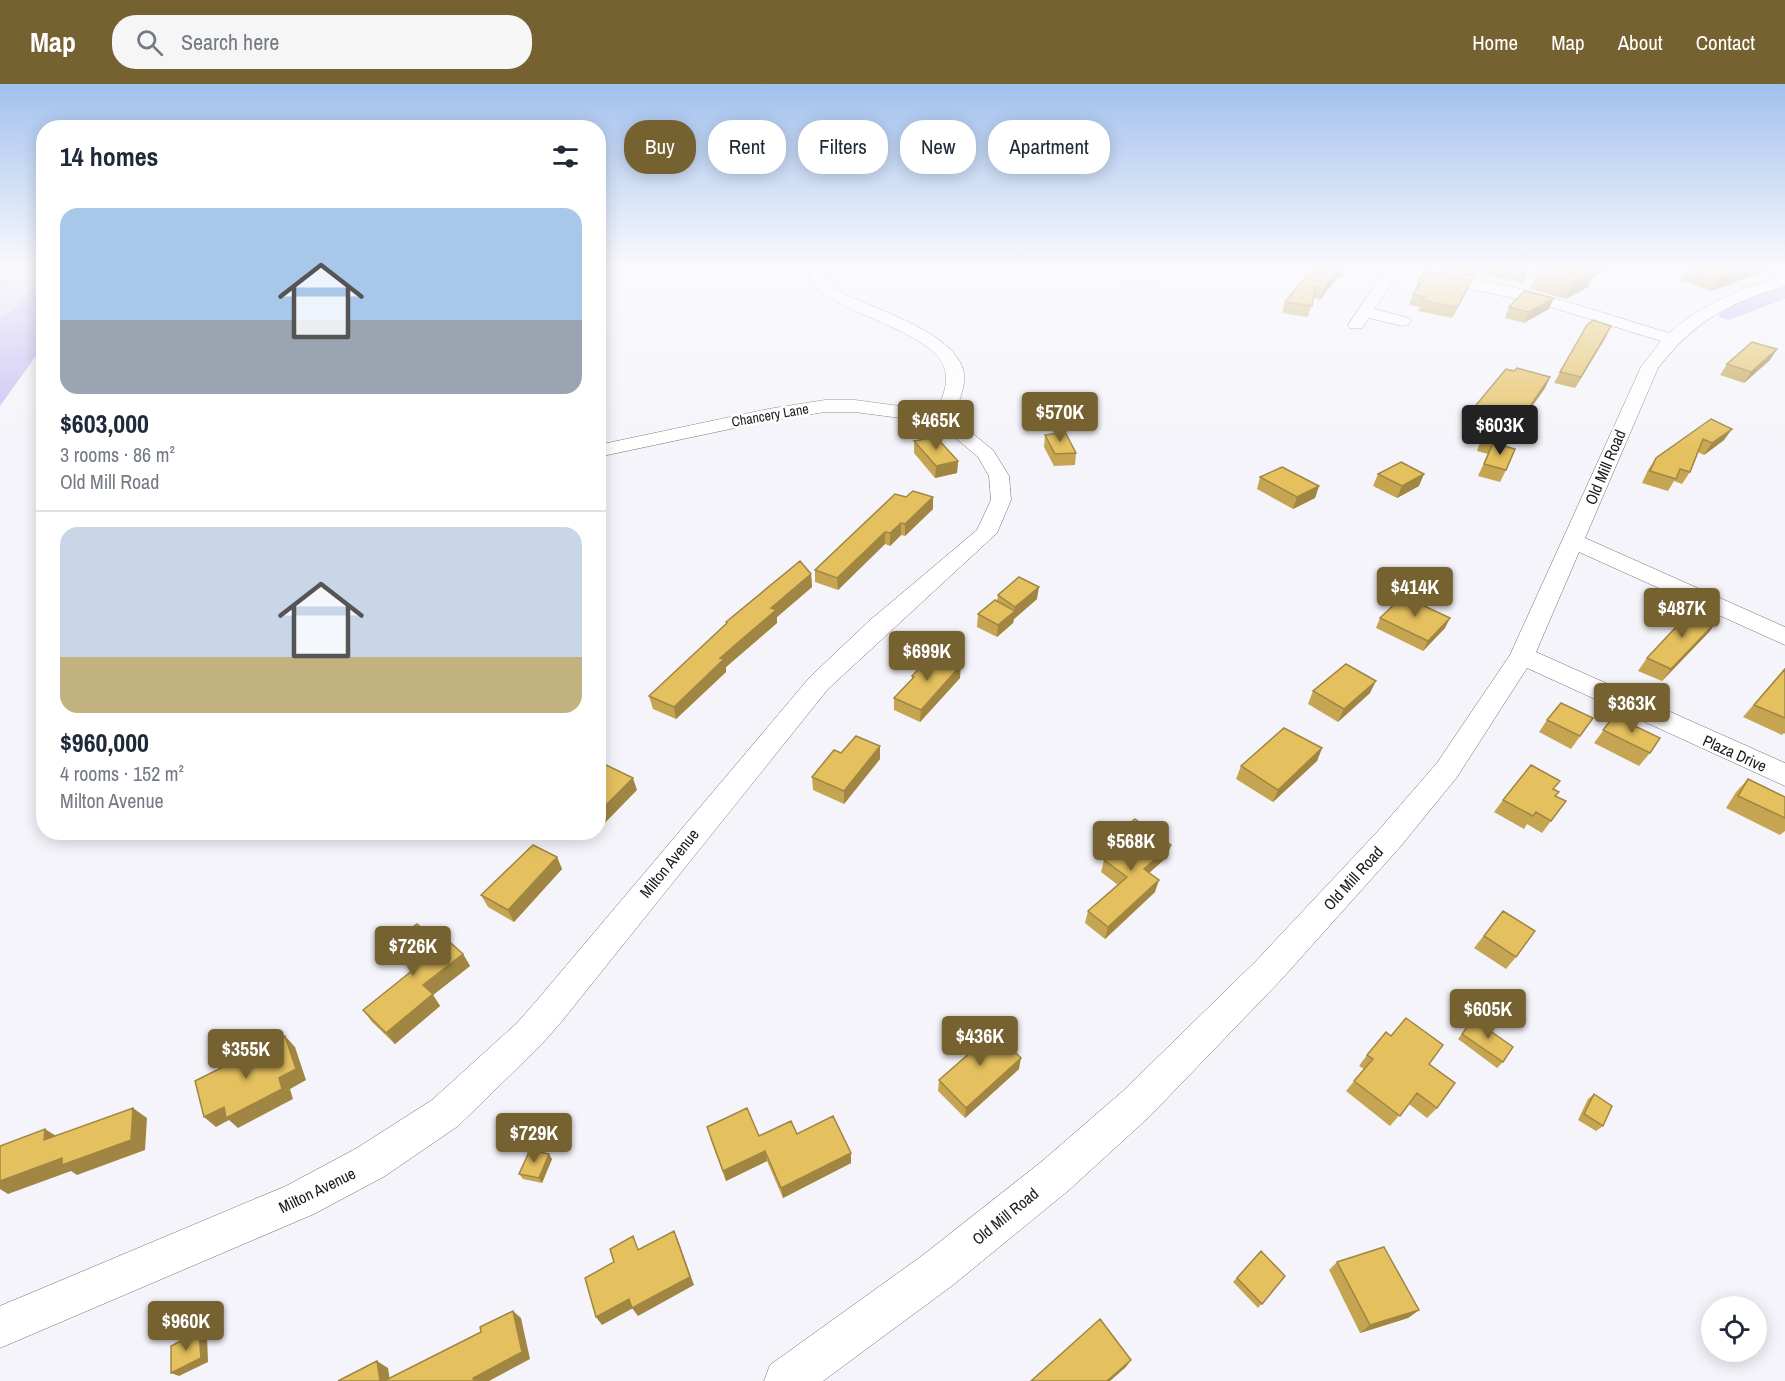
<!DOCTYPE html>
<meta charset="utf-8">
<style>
body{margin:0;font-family:"Archivo Narrow",sans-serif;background:#f6f6f7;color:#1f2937;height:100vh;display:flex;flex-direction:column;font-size:22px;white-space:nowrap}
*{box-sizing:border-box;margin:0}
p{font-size:20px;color:#747a83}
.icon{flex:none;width:33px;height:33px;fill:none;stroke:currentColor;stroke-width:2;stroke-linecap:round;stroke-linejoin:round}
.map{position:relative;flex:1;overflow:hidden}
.side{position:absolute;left:36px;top:36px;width:570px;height:720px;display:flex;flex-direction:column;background:#fff;border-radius:24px;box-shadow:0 3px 15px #0003}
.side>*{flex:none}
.banner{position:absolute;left:624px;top:36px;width:570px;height:54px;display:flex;gap:12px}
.controls{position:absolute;left:1701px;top:1212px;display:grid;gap:12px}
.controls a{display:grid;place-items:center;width:66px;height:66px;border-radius:50%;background:#fff;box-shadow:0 3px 15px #0003;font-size:30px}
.price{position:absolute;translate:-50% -51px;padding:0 14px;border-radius:6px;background:#756230;color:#fff;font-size:20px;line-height:39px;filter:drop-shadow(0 2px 3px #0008)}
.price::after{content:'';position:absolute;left:50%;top:36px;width:18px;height:14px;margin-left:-9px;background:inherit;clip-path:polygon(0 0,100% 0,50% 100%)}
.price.selected{background:#222;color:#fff}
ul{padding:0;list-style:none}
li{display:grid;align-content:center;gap:12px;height:318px;padding:0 24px}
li+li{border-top:2px solid #e0e1e3}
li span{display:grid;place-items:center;height:186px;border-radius:18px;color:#555}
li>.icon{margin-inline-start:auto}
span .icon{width:108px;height:108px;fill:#fffc;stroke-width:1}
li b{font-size:26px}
h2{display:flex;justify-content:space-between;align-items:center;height:72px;padding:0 24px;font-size:26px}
.pill{padding:0 21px;border-radius:24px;background:#fff;box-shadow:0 3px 15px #0003;font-size:21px;line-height:54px}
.pill.selected{background:#756230;color:#fff}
header{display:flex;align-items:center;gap:36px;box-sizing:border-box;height:84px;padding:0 30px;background:#756230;color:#fff}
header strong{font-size:28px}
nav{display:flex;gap:33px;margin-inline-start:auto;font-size:21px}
.search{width:420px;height:54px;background:#f6f6f7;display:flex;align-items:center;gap:15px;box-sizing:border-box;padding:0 21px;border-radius:24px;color:#747a83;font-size:22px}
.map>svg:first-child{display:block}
.green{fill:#c5bdf2}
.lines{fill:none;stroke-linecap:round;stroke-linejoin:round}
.river{fill:#d6d1f5;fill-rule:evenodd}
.minor-casing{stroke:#707075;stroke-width:1}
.minor{fill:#fff;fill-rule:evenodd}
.wall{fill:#c5a551}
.shaded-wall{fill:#a08642}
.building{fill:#e5c05e;stroke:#a08642;stroke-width:1.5}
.labels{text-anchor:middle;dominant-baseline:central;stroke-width:5;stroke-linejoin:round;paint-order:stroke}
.far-street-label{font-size:14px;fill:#1a1a1c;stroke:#fff}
.street-label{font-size:16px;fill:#1a1a1c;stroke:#fff}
</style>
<header>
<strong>Map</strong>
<div class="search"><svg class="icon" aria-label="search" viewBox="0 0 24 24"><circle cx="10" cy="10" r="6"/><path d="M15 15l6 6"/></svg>Search here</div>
<nav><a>Home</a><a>Map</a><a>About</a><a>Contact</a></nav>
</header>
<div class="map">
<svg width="1785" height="1297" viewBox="0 0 1785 1297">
<rect width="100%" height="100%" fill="#f5f4fa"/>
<!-- green -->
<path class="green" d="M 0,185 L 43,185 L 43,262 L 0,322 Z
M 1785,202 L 1785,215 L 1728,236 L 1719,233 L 1719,230 C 1740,217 1762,210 1785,202 Z"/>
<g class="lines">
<!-- river -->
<path class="river" d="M 28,185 L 44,185 L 44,196 C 25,205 18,228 0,233 L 0,208 L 16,192 Z"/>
<defs>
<path id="minor" d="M 811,185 L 825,185 L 825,196 L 837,206 C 871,225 956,247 964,289 C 966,304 957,321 953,334 L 993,366 L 1009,392 L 1011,416 L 997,449 L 828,605 L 562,937 L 541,961 L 458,1042 L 385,1092 L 314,1130 L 0,1264 L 0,1222 L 286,1102 L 357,1064 L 432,1016 L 517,939 L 538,915 L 810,593 L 869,537 L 977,446 L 991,416 L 989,392 L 978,373 L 938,339 L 855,328 L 825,328 L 768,337 L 598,373 L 598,361 L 768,325 L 825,316 L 855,316 L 937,327 C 941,316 947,304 946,292 C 944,247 836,232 809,197 Z
M 1093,185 L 1151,189 L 1184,185 C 1169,203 1108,199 1093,185 Z
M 1386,185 C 1477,185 1582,223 1669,249 C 1702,220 1743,203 1785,192 L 1785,202 C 1726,221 1697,235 1658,284 L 1585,454 L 1785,543 L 1785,561 L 1579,468 L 1536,568 L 1785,679 L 1785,702 L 1527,584 L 1457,693 L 1400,763 L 1280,897 L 1149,1033 L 1069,1106 L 953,1201 L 823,1297 L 764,1297 L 770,1281 L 923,1171 L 1041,1078 L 1123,1007 L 1256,877 L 1378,747 L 1437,679 L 1510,571 L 1641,283 L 1661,257 L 1541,220 L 1398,190 L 1374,225 L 1409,234 L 1411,237 L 1409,240 L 1403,242 L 1369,234 L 1362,244 L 1350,244 L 1348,241 Z"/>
</defs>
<!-- minor casing -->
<use href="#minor" class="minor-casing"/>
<!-- minor -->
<use href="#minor" class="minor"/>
</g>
<!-- wall -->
<path class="wall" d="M 1312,185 L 1348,185 L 1342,193 L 1338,193 L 1320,216 L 1313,214 L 1308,233 L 1282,229 L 1285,218 Z
M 1429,185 L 1478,185 L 1474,193 Z
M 1478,185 L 1527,185 L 1529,188 L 1524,199 L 1481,190 Z
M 1540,185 L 1608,185 L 1592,194 L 1588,203 L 1566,215 L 1530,205 L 1538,188 Z
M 1687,185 L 1770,185 L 1711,207 L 1681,196 Z
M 1418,198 L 1467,207 L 1452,234 L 1418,227 L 1420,223 L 1409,221 Z
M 1509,223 L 1549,225 L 1524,239 L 1505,234 Z
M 1606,253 L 1575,304 L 1554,299 L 1560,288 Z
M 1770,276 L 1744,299 L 1720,291 L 1727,280 Z
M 1514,287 L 1550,293 L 1545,304 L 1521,338 L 1513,336 L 1509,342 L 1504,362 L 1506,386 L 1500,398 L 1478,392 L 1488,370 L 1477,367 L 1487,336 L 1471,332 L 1476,321 Z
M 1732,345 L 1724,356 L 1704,371 L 1698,368 L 1690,388 L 1682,400 L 1674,397 L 1668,407 L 1642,399 L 1648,386 L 1656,374 Z
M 1045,351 L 1076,369 L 1075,381 L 1054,382 L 1044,363 Z
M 914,357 L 958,377 L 957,389 L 935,394 L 914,369 Z
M 1378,390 L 1419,402 L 1397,414 L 1373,402 Z
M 1260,393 L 1319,402 L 1315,414 L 1293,425 L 1257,405 Z
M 906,413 L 933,413 L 933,425 L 905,452 L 901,451 L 890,462 L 885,460 L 838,506 L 815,498 L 815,486 Z
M 811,490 L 812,503 L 777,533 L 777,539 L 726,583 L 726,588 L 676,635 L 653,625 L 649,612 L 726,541 L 726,538 Z
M 998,511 L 1037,515 L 1014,535 L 1013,539 L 997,553 L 977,543 L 978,530 L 997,517 Z
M 1380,534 L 1445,544 L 1423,567 L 1376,544 Z
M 1718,536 L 1709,548 L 1662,597 L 1638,587 L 1647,574 Z
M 1785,584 L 1785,650 L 1784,649 L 1782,651 L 1743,633 Z
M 912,592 L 960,594 L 920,638 L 894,626 L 894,614 L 912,595 Z
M 1313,607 L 1370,609 L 1338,638 L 1308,620 Z
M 1614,632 L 1650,669 L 1639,682 L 1594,659 Z
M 1593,634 L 1571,665 L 1539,648 L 1547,636 Z
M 880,662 L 880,675 L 844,720 L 813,706 L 812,693 L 841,669 Z
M 1322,664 L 1317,677 L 1273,718 L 1236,695 L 1241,682 Z
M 1748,695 L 1785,713 L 1785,747 L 1780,751 L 1726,724 L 1736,708 Z
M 1554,706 L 1556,712 L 1566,717 L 1542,749 L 1527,740 L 1524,745 L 1494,728 L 1503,716 Z
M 1120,748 L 1167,773 L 1149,789 L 1155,808 L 1105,855 L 1085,839 L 1088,827 L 1118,801 L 1101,788 L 1104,776 L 1120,762 L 1117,760 Z
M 557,773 L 562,785 L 514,838 L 488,823 L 481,811 Z
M 1503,827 L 1516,873 L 1506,885 L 1474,864 Z
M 393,858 L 439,858 L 463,870 L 470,882 L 433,911 L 440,922 L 395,960 L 372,938 L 363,926 L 415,884 L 401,870 Z
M 1473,935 L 1503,978 L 1497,984 L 1458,955 Z
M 971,952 L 1019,985 L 965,1034 L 938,1007 L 939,996 L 973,966 L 970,963 Z
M 1367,971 L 1429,980 L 1437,1024 L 1427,1034 L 1409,1020 L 1390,1042 L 1346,1007 L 1364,985 L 1359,982 Z
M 1594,1010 L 1603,1042 L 1596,1047 L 1578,1036 L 1588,1015 Z
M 797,1050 L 851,1069 L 851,1079 L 783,1114 L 767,1077 L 726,1097 L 710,1054 L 759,1052 Z
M 552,1075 L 542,1099 L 523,1095 L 519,1090 Z
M 1261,1167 L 1285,1192 L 1258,1224 L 1233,1198 Z
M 1337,1178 L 1419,1226 L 1408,1234 L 1360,1249 L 1329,1186 Z"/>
<!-- shaded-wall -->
<path class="shaded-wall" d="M 1339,185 L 1340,185 L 1338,193 L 1320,216 L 1324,205 Z
M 1344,185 L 1348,185 L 1342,193 Z
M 1589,185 L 1608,185 L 1592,194 L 1588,203 L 1566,215 L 1574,198 Z
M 1746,185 L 1770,185 L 1711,207 L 1718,196 Z
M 1471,196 L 1467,207 L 1452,234 Z
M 1554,214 L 1549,225 L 1524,239 L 1529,228 Z
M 1611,242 L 1606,253 L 1575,304 L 1581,293 Z
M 1777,265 L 1770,276 L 1744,299 L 1751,288 Z
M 1550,293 L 1545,304 L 1521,338 L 1526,328 Z
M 1732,345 L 1724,356 L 1704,371 L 1712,359 Z
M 958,377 L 957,389 L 935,394 L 936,382 Z
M 1424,390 L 1419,402 L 1397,414 L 1402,402 Z
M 1319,402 L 1315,414 L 1293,425 L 1297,413 Z
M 933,413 L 933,425 L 905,452 L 905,440 Z
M 901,439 L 901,451 L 890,462 L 890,449 Z
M 885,448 L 885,460 L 838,506 L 837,494 Z
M 811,490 L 812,503 L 777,533 L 777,539 L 726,583 L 726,588 L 676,635 L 674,623 L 720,574 L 771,524 Z
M 1039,503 L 1037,515 L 1014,535 L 1013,539 L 997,553 L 998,541 L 1014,527 L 1015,523 Z
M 1450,534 L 1445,544 L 1423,567 L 1428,557 Z
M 1718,536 L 1709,548 L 1662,597 L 1671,585 Z
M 961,581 L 960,594 L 920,638 L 921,626 Z
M 1376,597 L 1370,609 L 1338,638 L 1344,625 Z
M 880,662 L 880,675 L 844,720 L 844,707 Z
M 1322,664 L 1317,677 L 1273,718 L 1278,706 Z
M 633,694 L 637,706 L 599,745 L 598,742 L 598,729 Z
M 1171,761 L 1167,773 L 1140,797 L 1144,785 Z
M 557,773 L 562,785 L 514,838 L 508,826 Z
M 1159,796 L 1155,808 L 1105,855 L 1108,843 Z
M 463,870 L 470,882 L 433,911 L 440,922 L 395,960 L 386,949 L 423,901 Z
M 285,952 L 295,963 L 306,996 L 290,1005 L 293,1015 L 238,1044 L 229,1036 L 216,1043 L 204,1033 L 279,994 Z
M 1021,974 L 1019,985 L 965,1034 L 966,1024 Z
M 133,1024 L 147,1034 L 145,1066 L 77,1091 L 71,1087 L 8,1110 L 0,1105 L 0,1097 L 62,1074 Z
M 45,1045 L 61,1055 L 44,1056 Z
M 765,1067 L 767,1077 L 726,1097 L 723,1087 Z
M 851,1069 L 851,1079 L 783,1114 L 781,1104 Z
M 549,1070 L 552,1075 L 542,1099 L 539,1094 Z
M 674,1147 L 678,1156 L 694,1201 L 638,1232 L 632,1224 Z
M 629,1215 L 635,1223 L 602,1241 L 596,1233 Z
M 1419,1226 L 1408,1234 L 1360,1249 L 1370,1241 Z
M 513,1227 L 521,1234 L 530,1275 L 489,1297 L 474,1297 L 473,1294 Z
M 199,1248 L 207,1252 L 208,1278 L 179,1292 L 171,1289 Z
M 1131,1276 L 1126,1283 L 1110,1297 L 1107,1297 Z
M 377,1277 L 388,1284 L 390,1297 L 380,1297 Z"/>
<!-- building -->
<path class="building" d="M 1312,185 L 1339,185 L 1324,205 L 1315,203 L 1312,222 L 1285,218 Z
M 1514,185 L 1527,185 L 1529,188 Z
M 1540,185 L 1596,185 L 1596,186 L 1574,198 L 1538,188 Z
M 1689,185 L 1746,185 L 1718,196 Z
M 1425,187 L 1471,196 L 1457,224 L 1422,216 L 1425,213 L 1413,210 L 1421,199 L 1418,198 Z
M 1524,207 L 1554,214 L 1529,228 L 1509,223 Z
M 1593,236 L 1611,242 L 1581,293 L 1560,288 L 1587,241 Z
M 1752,258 L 1777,265 L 1751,288 L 1727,280 Z
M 1517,284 L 1550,293 L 1526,328 L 1518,325 L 1510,339 L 1504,362 L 1482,356 L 1492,326 L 1476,321 L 1506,285 L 1514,287 Z
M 1711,335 L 1732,345 L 1712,359 L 1703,355 L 1690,388 L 1680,385 L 1676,395 L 1650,387 L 1656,374 Z
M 1065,348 L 1076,369 L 1055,370 L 1045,351 Z
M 936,353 L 958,377 L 936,382 L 914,357 Z
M 1493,359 L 1515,365 L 1506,386 L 1484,380 Z
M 1401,378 L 1424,390 L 1402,402 L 1378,390 Z
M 1282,383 L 1319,402 L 1297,413 L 1260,393 Z
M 913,407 L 933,413 L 905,440 L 901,439 L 890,449 L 885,448 L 837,494 L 815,486 L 895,410 L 906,413 Z
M 800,477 L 811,490 L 771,524 L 776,526 L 720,574 L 724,575 L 674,623 L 649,612 L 727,539 L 726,538 Z
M 1019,493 L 1039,503 L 1015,523 L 998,511 Z
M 1403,512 L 1450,534 L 1428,557 L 1380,534 Z
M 995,516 L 1015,527 L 998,541 L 978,530 Z
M 1693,525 L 1718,536 L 1671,585 L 1647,574 Z
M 933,570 L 961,581 L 921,626 L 894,614 L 914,593 L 912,592 Z
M 1346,580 L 1376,597 L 1344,625 L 1313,607 Z
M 1785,585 L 1785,634 L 1754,621 Z
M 1561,619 L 1593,634 L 1580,652 L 1547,636 Z
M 1614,632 L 1660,654 L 1650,669 L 1603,646 Z
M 1284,644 L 1322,664 L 1278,706 L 1241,682 Z
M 856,652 L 880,662 L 844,707 L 812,693 L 834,666 L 841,669 Z
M 600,678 L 633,694 L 598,729 L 598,679 Z
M 1531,681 L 1560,697 L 1553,705 L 1559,708 L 1555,712 L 1566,717 L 1551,737 L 1536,728 L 1533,732 L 1503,716 Z
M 1748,695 L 1785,713 L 1785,734 L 1738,712 Z
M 1135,735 L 1171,761 L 1144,785 L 1159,796 L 1108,843 L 1088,827 L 1127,793 L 1104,776 L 1130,754 L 1120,748 Z
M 533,761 L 557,773 L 508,826 L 481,811 Z
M 1503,827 L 1535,847 L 1516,873 L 1484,852 Z
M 417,840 L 439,858 L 445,854 L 463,870 L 423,901 L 433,910 L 386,949 L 363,926 L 418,882 L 393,858 Z
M 1406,934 L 1443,961 L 1429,980 L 1455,999 L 1437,1024 L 1417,1009 L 1400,1032 L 1354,997 L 1373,975 L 1367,971 L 1386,948 L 1391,952 Z
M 1473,935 L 1513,963 L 1503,978 L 1462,950 Z
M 986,939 L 1021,974 L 966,1024 L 939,996 L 980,960 L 971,952 Z
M 285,952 L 296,985 L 279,994 L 282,1005 L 226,1034 L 224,1023 L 204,1033 L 195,997 Z
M 1594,1010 L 1612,1022 L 1603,1042 L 1584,1030 Z
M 133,1024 L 131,1056 L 62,1081 L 62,1074 L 0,1097 L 0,1062 L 45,1045 L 44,1056 Z
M 747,1024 L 759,1052 L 791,1037 L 797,1050 L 833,1032 L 851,1069 L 781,1104 L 765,1067 L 723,1087 L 707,1043 Z
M 530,1066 L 549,1070 L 539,1094 L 519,1090 Z
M 674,1147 L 690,1193 L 632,1224 L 629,1215 L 596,1233 L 585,1194 L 614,1178 L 610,1165 L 633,1152 L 638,1166 Z
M 1384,1163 L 1419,1226 L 1370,1241 L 1337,1178 Z
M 1261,1167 L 1285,1192 L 1262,1220 L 1237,1194 Z
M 513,1227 L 522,1268 L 473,1294 L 474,1297 L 384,1297 L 481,1248 L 480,1243 Z
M 1100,1235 L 1131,1276 L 1107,1297 L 1031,1297 Z
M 199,1248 L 201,1274 L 171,1289 L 171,1262 Z
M 377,1277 L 380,1297 L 338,1297 Z"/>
<!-- sky -->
<linearGradient id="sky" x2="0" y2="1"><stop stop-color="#a1c0ed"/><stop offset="0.5" stop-color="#fafafd"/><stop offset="1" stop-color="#fafafd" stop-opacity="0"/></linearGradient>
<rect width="1785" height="367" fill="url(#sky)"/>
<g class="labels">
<!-- far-street labels -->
<g class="far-street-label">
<text transform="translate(770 331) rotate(-10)">Chancery Lane</text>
</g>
<!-- street labels -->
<g class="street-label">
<text transform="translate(1605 383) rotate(-67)">Old Mill Road</text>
<text transform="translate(1735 669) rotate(24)">Plaza Drive</text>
<text transform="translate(669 779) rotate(-51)">Milton Avenue</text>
<text transform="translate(1353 794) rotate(-48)">Old Mill Road</text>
<text transform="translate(317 1106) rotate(-26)">Milton Avenue</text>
<text transform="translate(1005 1132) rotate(-39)">Old Mill Road</text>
</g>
</g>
</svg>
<div class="controls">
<a><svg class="icon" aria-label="locate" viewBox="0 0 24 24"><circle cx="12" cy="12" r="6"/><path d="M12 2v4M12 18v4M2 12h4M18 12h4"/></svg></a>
</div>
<b class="price" style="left:1060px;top:359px">$570K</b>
<b class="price" style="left:936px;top:367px">$465K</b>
<b class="price selected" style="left:1500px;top:372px">$603K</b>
<b class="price" style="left:1415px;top:534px">$414K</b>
<b class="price" style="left:1682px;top:555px">$487K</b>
<b class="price" style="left:927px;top:598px">$699K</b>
<b class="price" style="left:1632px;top:650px">$363K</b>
<b class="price" style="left:1131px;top:788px">$568K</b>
<b class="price" style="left:413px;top:893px">$726K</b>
<b class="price" style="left:1488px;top:956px">$605K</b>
<b class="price" style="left:980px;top:983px">$436K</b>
<b class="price" style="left:246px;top:996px">$355K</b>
<b class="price" style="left:534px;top:1080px">$729K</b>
<b class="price" style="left:186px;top:1268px">$960K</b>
<div class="banner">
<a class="pill selected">Buy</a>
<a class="pill">Rent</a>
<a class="pill">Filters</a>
<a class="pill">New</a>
<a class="pill">Apartment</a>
</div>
<section class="side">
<h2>14 homes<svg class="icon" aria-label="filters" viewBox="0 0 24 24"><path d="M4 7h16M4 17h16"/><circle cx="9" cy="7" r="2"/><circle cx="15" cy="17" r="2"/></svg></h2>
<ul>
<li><span style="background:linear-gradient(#a9c7e8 60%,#9aa5b1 0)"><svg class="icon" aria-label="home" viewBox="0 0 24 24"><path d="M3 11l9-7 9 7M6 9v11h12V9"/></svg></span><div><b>$603,000</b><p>3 rooms · 86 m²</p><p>Old Mill Road</p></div></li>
<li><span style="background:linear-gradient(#c9d6e8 70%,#c2b280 0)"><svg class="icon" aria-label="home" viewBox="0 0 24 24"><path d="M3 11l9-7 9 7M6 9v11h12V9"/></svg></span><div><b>$960,000</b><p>4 rooms · 152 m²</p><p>Milton Avenue</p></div></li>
</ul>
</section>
</div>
